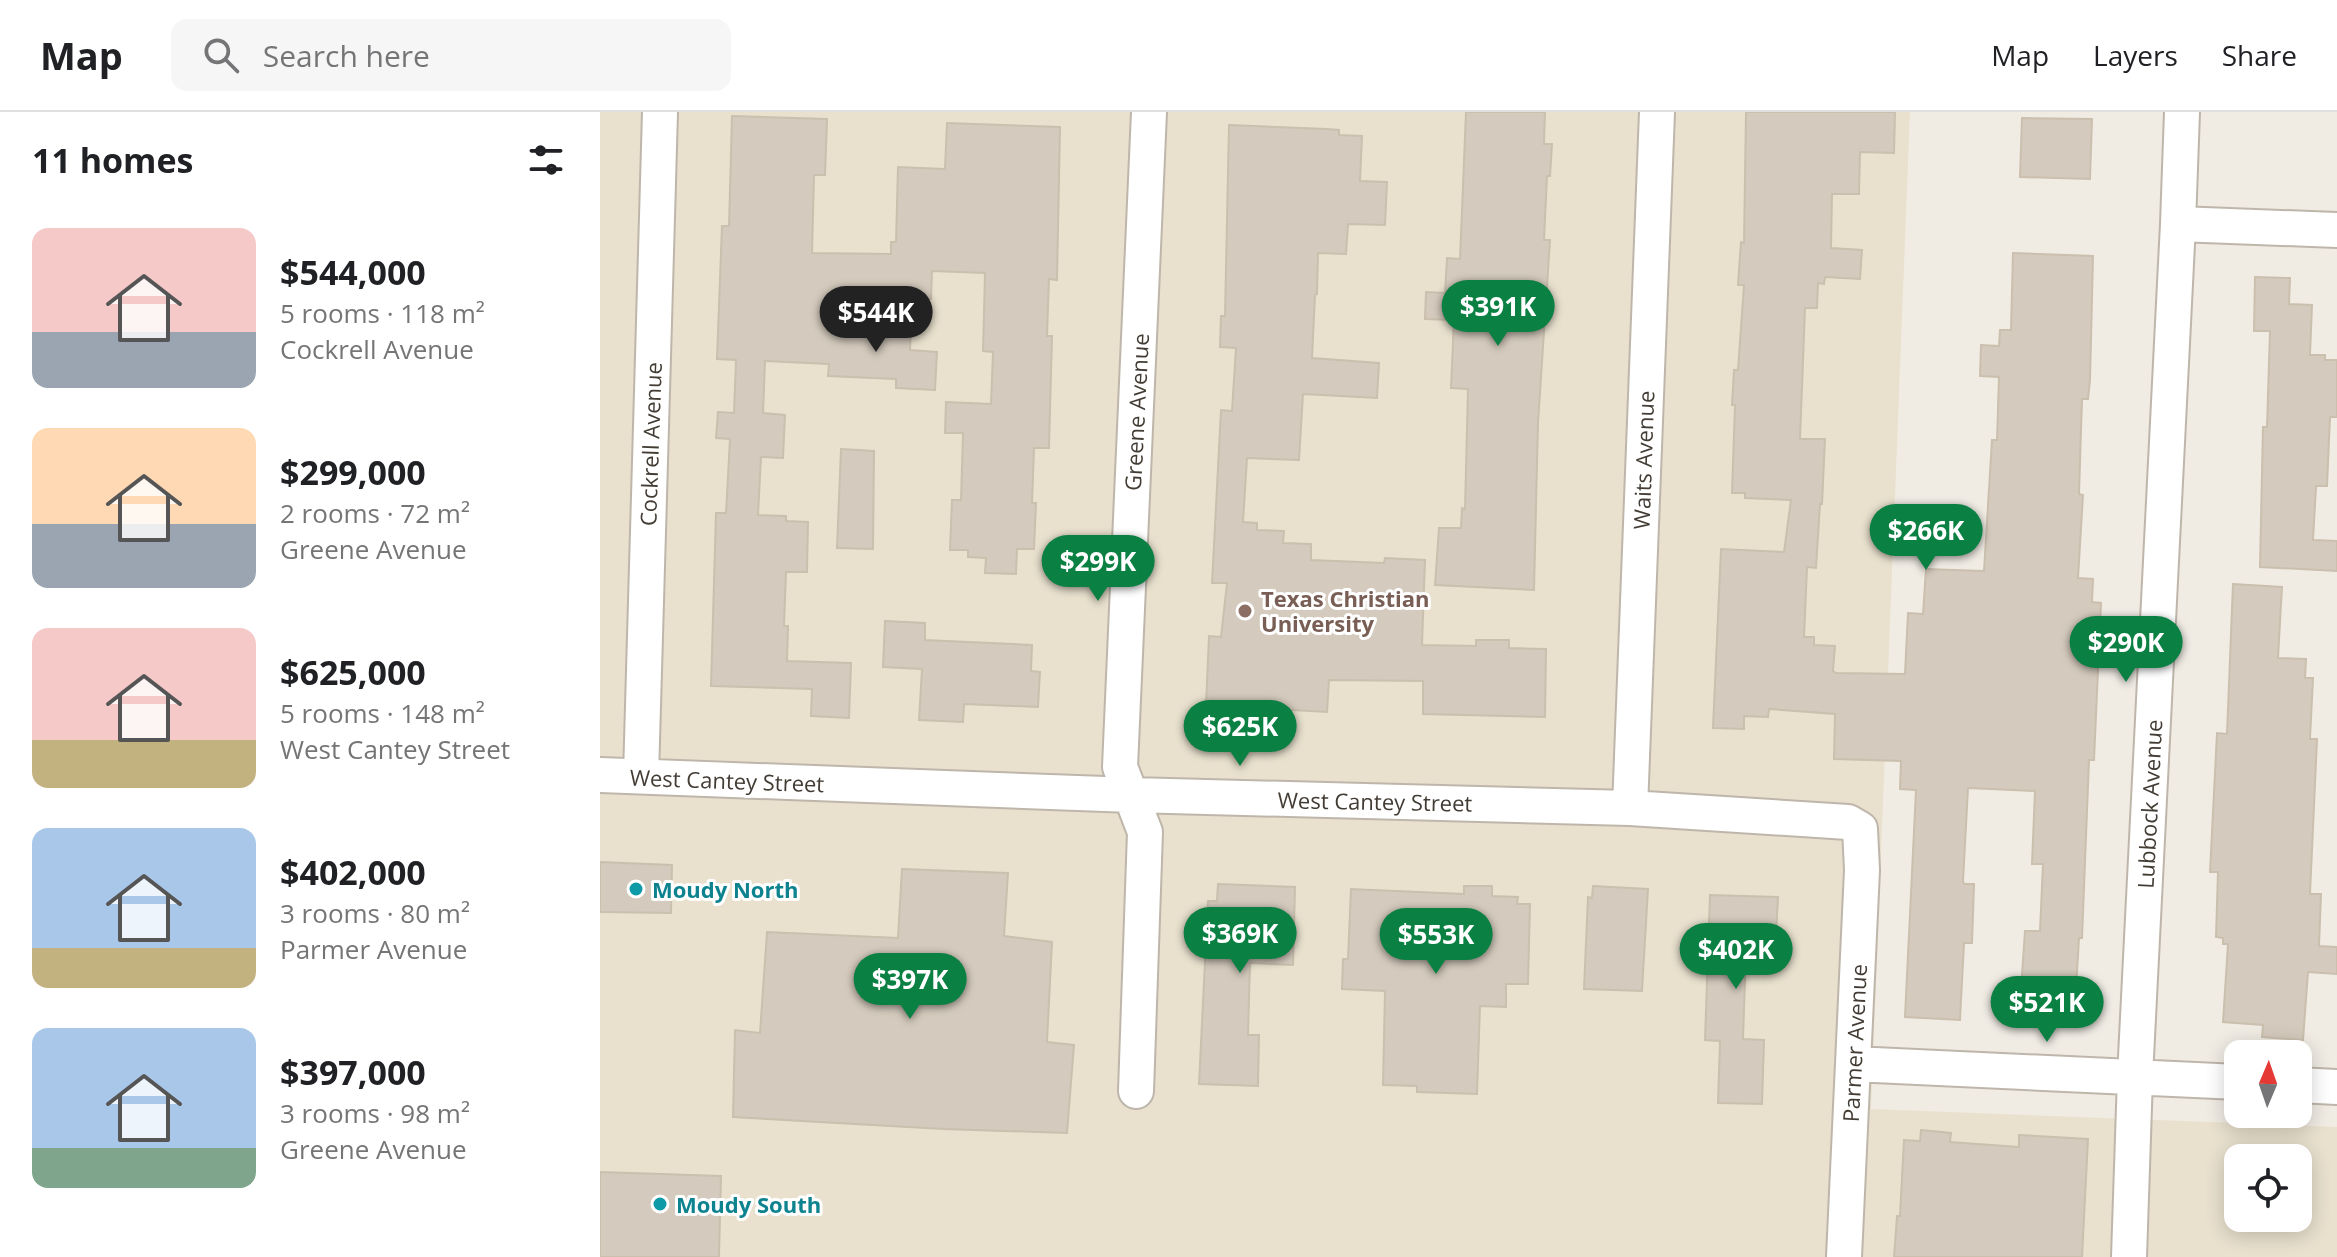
<!DOCTYPE html>
<meta charset="utf-8">
<style>
body{margin:0;font-family:"Open Sans",sans-serif;background:#f6f6f6;color:#202124;height:100vh;display:flex;flex-direction:column;font-size:30px;white-space:nowrap}
*{box-sizing:border-box;margin:0}
p{font-size:26px;color:#757577}
.icon{flex:none;width:44px;height:44px;fill:none;stroke:currentColor;stroke-width:2;stroke-linecap:round;stroke-linejoin:round}
.map{position:relative;flex:1;overflow:hidden}
.details{display:flex;flex-direction:column;background:#fff;width:600px}
.details>*{flex:none}
.needle{width:52px;rotate:2deg}
.fabs{position:absolute;left:1624px;top:928px;display:grid;gap:16px}
.fabs a{display:grid;place-items:center;width:88px;height:88px;border-radius:16px;background:#fff;box-shadow:0 4px 20px #0003;font-size:40px}
.price{position:absolute;translate:-50% -68px;padding:0 18px;border-radius:28px;background:#0b8043;color:#fff;font-size:26px;line-height:52px;filter:drop-shadow(0 2px 4px #0008)}
.price::after{content:'';position:absolute;left:50%;top:48px;width:24px;height:18px;margin-left:-12px;background:inherit;clip-path:polygon(0 0,100% 0,50% 100%)}
.price.current{background:#222;color:#fff}
ul{padding:0;list-style:none}
li{display:flex;align-items:center;gap:24px;height:200px;padding:0 32px}
li span{display:grid;place-items:center;flex:none;width:224px;height:160px;border-radius:16px;color:#555}
li>.icon{margin-inline-start:auto}
span .icon{width:96px;height:96px;fill:#fffc;stroke-width:1}
li b{font-size:34px}
h2{display:flex;justify-content:space-between;align-items:center;height:96px;padding:0 32px;font-size:34px}
header{display:flex;align-items:center;gap:48px;box-sizing:border-box;height:112px;padding:0 40px;background:#fff;border-bottom:2px solid #e0e0e0}
header strong{font-size:38px}
nav{display:flex;gap:44px;margin-inline-start:auto;font-size:28px}
.search{width:560px;height:72px;background:#f6f6f6;display:flex;align-items:center;gap:20px;box-sizing:border-box;padding:0 28px;border-radius:16px;color:#757577;font-size:30px}
main{display:flex;flex:1;min-height:0}
.map>svg:first-child{display:block}
.education{fill:#e9e1ce;fill-rule:evenodd}
.building{fill:#d4cabd;stroke:#cbbfae;stroke-width:2}
.lines{fill:none;stroke-linecap:round;stroke-linejoin:round}
.minor-casing{stroke:#beb6aa;stroke-width:38}
.minor{stroke:#fff;stroke-width:34}
.education-dot{fill:#8d6e63;stroke:#fff;stroke-width:3}
.culture-dot{fill:#0f9aa8;stroke:#fff;stroke-width:3}
.labels{text-anchor:middle;dominant-baseline:central;stroke-width:6;stroke-linejoin:round;paint-order:stroke}
.street-label{font-size:22px;fill:#423c34;stroke:#fff}
.education-label{font-size:22px;font-weight:bold;fill:#785e54;stroke:#fff;text-anchor:start}
.culture-label{font-size:22px;font-weight:bold;fill:#0d838f;stroke:#fff;text-anchor:start}
</style>
<header>
<strong>Map</strong>
<div class="search"><svg class="icon" aria-label="search" viewBox="0 0 24 24"><circle cx="10" cy="10" r="6"/><path d="M15 15l6 6"/></svg>Search here</div>
<nav><a>Map</a><a>Layers</a><a>Share</a></nav>
</header>
<main>
<section class="details">
<h2>11 homes<svg class="icon" aria-label="filters" viewBox="0 0 24 24"><path d="M4 7h16M4 17h16"/><circle cx="9" cy="7" r="2"/><circle cx="15" cy="17" r="2"/></svg></h2>
<ul>
<li><span style="background:linear-gradient(#f6c9c9 65%,#9aa5b1 0)"><svg class="icon" aria-label="home" viewBox="0 0 24 24"><path d="M3 11l9-7 9 7M6 9v11h12V9"/></svg></span><div><b>$544,000</b><p>5 rooms · 118 m²</p><p>Cockrell Avenue</p></div></li>
<li><span style="background:linear-gradient(#ffd9b3 60%,#9aa5b1 0)"><svg class="icon" aria-label="home" viewBox="0 0 24 24"><path d="M3 11l9-7 9 7M6 9v11h12V9"/></svg></span><div><b>$299,000</b><p>2 rooms · 72 m²</p><p>Greene Avenue</p></div></li>
<li><span style="background:linear-gradient(#f6c9c9 70%,#c2b280 0)"><svg class="icon" aria-label="home" viewBox="0 0 24 24"><path d="M3 11l9-7 9 7M6 9v11h12V9"/></svg></span><div><b>$625,000</b><p>5 rooms · 148 m²</p><p>West Cantey Street</p></div></li>
<li><span style="background:linear-gradient(#a9c7e8 75%,#c2b280 0)"><svg class="icon" aria-label="home" viewBox="0 0 24 24"><path d="M3 11l9-7 9 7M6 9v11h12V9"/></svg></span><div><b>$402,000</b><p>3 rooms · 80 m²</p><p>Parmer Avenue</p></div></li>
<li><span style="background:linear-gradient(#a9c7e8 75%,#7fa58c 0)"><svg class="icon" aria-label="home" viewBox="0 0 24 24"><path d="M3 11l9-7 9 7M6 9v11h12V9"/></svg></span><div><b>$397,000</b><p>3 rooms · 98 m²</p><p>Greene Avenue</p></div></li>
</ul>
</section>
<div class="map">
<svg width="1737" height="1145" viewBox="0 0 1737 1145">
<rect width="100%" height="100%" fill="#f0ece4"/>
<!-- education -->
<path class="education" d="M 0,0 L 1310,0 L 1271,997 L 1737,1015 L 1737,1145 L 0,1145 ZM 1638,1046 L 1698,1046 L 1698,1106 L 1638,1106 Z"/>
<!-- building -->
<path class="building" d="M 866,0 L 945,0 L 944,32 L 952,32 L 950,64 L 947,64 L 944,128 L 950,128 L 938,311 L 934,478 L 835,473 L 839,416 L 861,416 L 862,396 L 865,397 L 868,277 L 851,276 L 854,208 L 825,207 L 826,180 L 845,181 L 847,146 L 860,147 Z
M 1146,0 L 1295,0 L 1294,41 L 1260,40 L 1259,82 L 1232,82 L 1231,136 L 1262,138 L 1260,167 L 1225,165 L 1224,172 L 1218,171 L 1217,196 L 1205,196 L 1200,327 L 1225,327 L 1222,392 L 1220,392 L 1216,456 L 1207,455 L 1204,525 L 1214,525 L 1214,533 L 1235,534 L 1233,559 L 1236,561 L 1305,562 L 1308,501 L 1323,502 L 1326,457 L 1384,459 L 1392,328 L 1397,328 L 1399,265 L 1380,264 L 1381,233 L 1399,234 L 1400,218 L 1411,218 L 1413,141 L 1493,144 L 1490,268 L 1488,287 L 1482,287 L 1479,382 L 1483,383 L 1478,466 L 1493,467 L 1492,490 L 1501,491 L 1494,648 L 1489,648 L 1482,826 L 1479,826 L 1474,910 L 1419,907 L 1425,819 L 1440,819 L 1443,752 L 1432,752 L 1435,679 L 1368,676 L 1363,769 L 1364,772 L 1374,772 L 1372,831 L 1364,831 L 1360,908 L 1305,905 L 1316,678 L 1300,677 L 1301,649 L 1234,647 L 1235,602 L 1169,597 L 1168,605 L 1144,604 L 1144,617 L 1113,616 L 1121,437 L 1184,440 L 1191,388 L 1145,386 L 1145,381 L 1132,381 L 1135,293 L 1132,293 L 1134,258 L 1138,258 L 1144,173 L 1138,173 L 1141,130 L 1144,131 Z
M 132,4 L 227,7 L 225,63 L 214,63 L 212,141 L 291,142 L 291,130 L 296,130 L 298,55 L 345,57 L 347,11 L 460,15 L 457,168 L 449,167 L 447,224 L 452,224 L 449,336 L 434,336 L 432,391 L 436,391 L 434,437 L 417,437 L 416,462 L 385,461 L 386,446 L 368,445 L 368,438 L 350,438 L 352,388 L 361,388 L 363,321 L 345,321 L 346,290 L 391,292 L 393,240 L 383,239 L 385,161 L 332,159 L 331,187 L 312,187 L 310,238 L 337,240 L 335,278 L 296,276 L 296,267 L 228,264 L 229,252 L 165,249 L 163,301 L 185,303 L 183,346 L 161,345 L 158,403 L 186,404 L 186,409 L 208,410 L 207,460 L 186,460 L 184,514 L 188,514 L 187,549 L 251,551 L 249,606 L 211,604 L 212,577 L 111,574 L 116,401 L 126,401 L 130,327 L 116,326 L 118,300 L 134,301 L 136,248 L 117,247 L 122,114 L 129,114 Z
M 1422,6 L 1492,7 L 1490,67 L 1420,65 Z
M 629,13 L 727,17 L 739,18 L 739,23 L 762,24 L 760,69 L 787,70 L 785,113 L 748,112 L 746,142 L 718,141 L 717,182 L 715,183 L 712,246 L 779,251 L 777,286 L 703,282 L 699,348 L 647,346 L 643,410 L 657,411 L 657,418 L 684,419 L 683,431 L 711,432 L 711,448 L 784,451 L 785,446 L 825,448 L 822,533 L 876,534 L 876,528 L 909,528 L 909,536 L 946,537 L 945,605 L 823,602 L 823,569 L 729,568 L 727,600 L 606,593 L 609,524 L 621,525 L 627,471 L 612,471 L 621,298 L 632,299 L 636,236 L 620,235 L 621,204 L 625,204 Z
M 1655,165 L 1690,166 L 1689,192 L 1712,193 L 1710,243 L 1725,243 L 1725,248 L 1737,248 L 1737,305 L 1730,305 L 1727,374 L 1716,374 L 1713,428 L 1737,429 L 1737,459 L 1660,455 L 1663,315 L 1667,315 L 1670,219 L 1654,219 Z
M 241,337 L 274,339 L 273,437 L 237,436 Z
M 1633,472 L 1682,475 L 1678,546 L 1706,547 L 1705,566 L 1713,566 L 1710,627 L 1717,627 L 1710,782 L 1721,782 L 1719,834 L 1737,835 L 1737,862 L 1708,860 L 1703,928 L 1662,925 L 1663,913 L 1623,910 L 1628,832 L 1623,832 L 1623,826 L 1616,825 L 1618,760 L 1610,760 L 1617,621 L 1627,622 Z
M 285,509 L 325,511 L 325,528 L 432,533 L 431,559 L 440,560 L 438,595 L 364,592 L 363,610 L 319,608 L 322,557 L 283,555 Z
M 0,750 L 72,753 L 71,801 L 0,800 Z
M 302,757 L 408,761 L 404,824 L 452,830 L 447,930 L 474,933 L 467,1021 L 343,1017 L 133,1005 L 135,918 L 160,921 L 167,820 L 298,826 Z
M 618,772 L 695,775 L 693,853 L 650,851 L 648,923 L 659,923 L 658,974 L 599,972 L 608,789 L 617,789 Z
M 864,774 L 892,774 L 892,784 L 918,785 L 917,792 L 930,792 L 928,872 L 906,872 L 906,895 L 880,894 L 877,982 L 817,980 L 817,974 L 783,973 L 785,879 L 742,877 L 743,847 L 748,847 L 751,777 L 864,782 Z
M 993,774 L 1048,777 L 1042,879 L 984,877 L 988,785 L 992,786 Z
M 1110,783 L 1178,785 L 1176,822 L 1168,821 L 1167,838 L 1146,838 L 1143,927 L 1164,928 L 1162,992 L 1118,991 L 1120,929 L 1105,928 Z
M 1321,1018 L 1351,1021 L 1350,1030 L 1419,1035 L 1419,1023 L 1488,1027 L 1482,1145 L 1294,1145 L 1297,1104 L 1300,1104 L 1304,1028 L 1320,1029 Z
M 0,1060 L 121,1064 L 119,1145 L 0,1145 Z"/>
<g class="lines">
<defs>
<path id="minor" d="M 1578,112 L 1737,118
M 0,663 L 532,683 L 1030,696 L 1248,710 L 1260,717 L 1262,758 L 1244,1145
M 41,664 L 60,0
M 1030,696 L 1057,0
M 1253,952 L 1638,970
M 1698,973 L 1737,975
M 536,979 L 545,720 L 520,655 L 549,0
M 1529,1145 L 1535,965 L 1578,112 L 1582,0"/>
</defs>
<!-- minor casing -->
<use href="#minor" class="minor-casing"/>
<!-- minor -->
<use href="#minor" class="minor"/>
</g>
<!-- markers -->
<circle class="education-dot" cx="645" cy="499" r="8"/>
<g class="culture-dot">
<circle cx="36" cy="777" r="8"/>
<circle cx="60" cy="1092" r="8"/>
</g>
<g class="labels">
<!-- street labels -->
<g class="street-label">
<text transform="translate(536 300) rotate(-87)">Greene Avenue</text>
<text transform="translate(50 332) rotate(-88)">Cockrell Avenue</text>
<text transform="translate(1043 348) rotate(-88)">Waits Avenue</text>
<text transform="translate(127 668) rotate(2)">West Cantey Street</text>
<text transform="translate(775 689) rotate(1)">West Cantey Street</text>
<text transform="translate(1549 692) rotate(-87)">Lubbock Avenue</text>
<text transform="translate(1254 931) rotate(-87)">Parmer Avenue</text>
</g>
<!-- education labels -->
<g class="education-label">
<text x="661" y="486">Texas Christian<tspan x="661" dy="25">University</tspan></text>
</g>
<!-- culture labels -->
<g class="culture-label">
<text x="52" y="777">Moudy North</text>
<text x="76" y="1092">Moudy South</text>
</g>
</g>
</svg>
<div class="fabs">
<a><svg class="needle" viewBox="-14 -14 28 28"><path d="M0-13l5 13h-10z" fill="#e53935"/><path d="M0 13l5-13h-10z" fill="#757577"/></svg></a>
<a><svg class="icon" aria-label="locate" viewBox="0 0 24 24"><circle cx="12" cy="12" r="6"/><path d="M12 2v4M12 18v4M2 12h4M18 12h4"/></svg></a>
</div>
<b class="price" style="left:898px;top:236px">$391K</b>
<b class="price current" style="left:276px;top:242px">$544K</b>
<b class="price" style="left:1326px;top:460px">$266K</b>
<b class="price" style="left:498px;top:491px">$299K</b>
<b class="price" style="left:1526px;top:572px">$290K</b>
<b class="price" style="left:640px;top:656px">$625K</b>
<b class="price" style="left:640px;top:863px">$369K</b>
<b class="price" style="left:836px;top:864px">$553K</b>
<b class="price" style="left:1136px;top:879px">$402K</b>
<b class="price" style="left:310px;top:909px">$397K</b>
<b class="price" style="left:1447px;top:932px">$521K</b>
</div>
</main>
